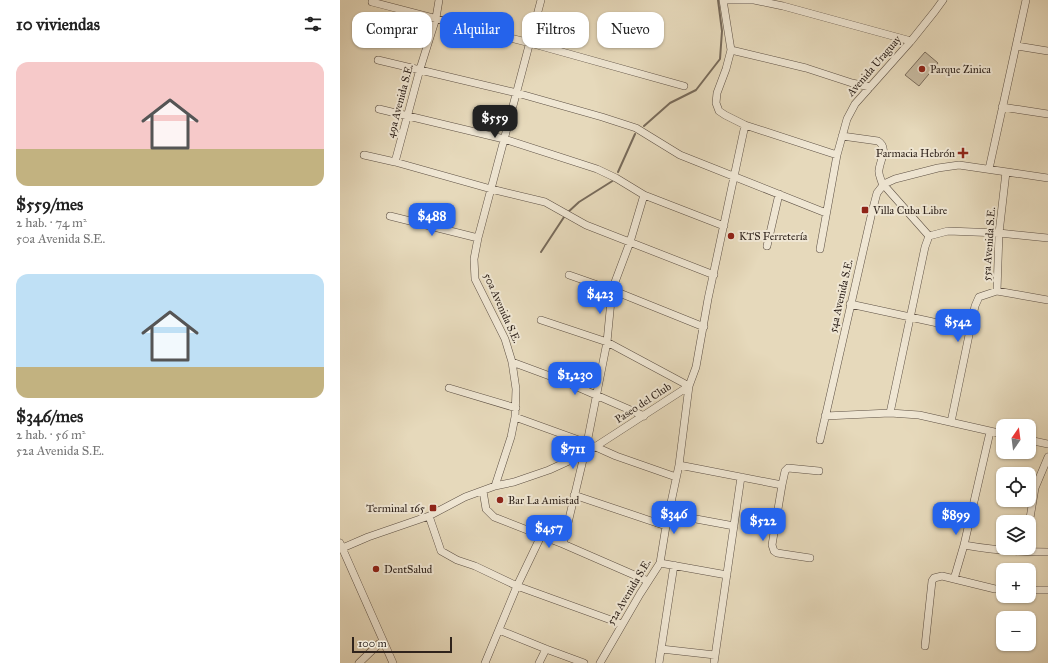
<!DOCTYPE html>
<html lang="es">
<meta charset="utf-8">
<style>
body{margin:0;font-family:"IM FELL Great Primer",serif;background:#f6f6f6;color:#222;height:100vh;display:flex;flex-direction:column;font-size:15px;white-space:nowrap}
*{box-sizing:border-box;margin:0}
p{font-size:13px;color:#767676}
.icon{flex:none;width:22px;height:22px;fill:none;stroke:currentColor;stroke-width:2;stroke-linecap:round;stroke-linejoin:round}
.map{position:relative;flex:1;overflow:hidden}
.panel{display:flex;flex-direction:column;background:#fff;width:340px}
.panel>*{flex:none}
.guide{position:absolute;left:12px;top:12px;width:380px;height:36px;display:flex;gap:8px}
.needle{width:26px;rotate:14deg}
.tools{position:absolute;left:656px;top:419px;display:grid;gap:8px}
.tools a{display:grid;place-items:center;width:40px;height:40px;border-radius:8px;background:#fff;box-shadow:0 1px 3px #0004;font-size:20px}
.scale{position:absolute;left:12px;bottom:10px;width:100px;box-sizing:border-box;padding-left:4px;border:2px solid #2f231c;border-top:0;font-size:11px;line-height:14px;white-space:nowrap;color:#2f231c;-webkit-text-stroke:3px #efe6d3;paint-order:stroke}
.price{position:absolute;translate:-50% -34px;padding:0 9px;border-radius:8px;background:#2563eb;color:#fff;font-size:13px;line-height:26px;filter:drop-shadow(0 1px 2px #0008)}
.price::after{content:'';position:absolute;left:50%;top:24px;width:12px;height:9px;margin-left:-6px;background:inherit;clip-path:polygon(0 0,100% 0,50% 100%)}
.price.on{background:#222;color:#fff}
ul{padding:0;list-style:none}
li{display:grid;align-content:center;gap:8px;height:212px;padding:0 16px}
li span{display:grid;place-items:center;height:124px;border-radius:12px;color:#555}
li>.icon{margin-inline-start:auto}
span .icon{width:72px;height:72px;fill:#fffc;stroke-width:1}
li b{font-size:17px}
h2{display:flex;justify-content:space-between;align-items:center;height:48px;padding:0 16px;font-size:17px}
.tag{padding:0 14px;border-radius:12px;background:#fff;box-shadow:0 1px 3px #0004;font-size:14px;line-height:36px}
.tag.on{background:#2563eb;color:#fff}
main{display:flex;flex:1;min-height:0}
.map>svg:first-child{display:block}
.green{fill:#c7baa0;stroke:#7b6e5e}
.lines{fill:none;stroke-linecap:round;stroke-linejoin:round}
.stream{stroke:#786b5b;stroke-width:2}
.minor-casing{stroke:#5d5044;stroke-width:8}
.minor{stroke:#efe6d3;stroke-width:7}
.poi-dot{fill:#8f2418;stroke:#efe6d3;stroke-width:1.5}
.labels{text-anchor:middle;dominant-baseline:central;stroke-width:4;stroke-linejoin:round;paint-order:stroke}
.street-label{font-size:11px;fill:#2f231c;stroke:#efe6d3}
.poi-label{font-size:11px;fill:#2f231c;stroke:#efe6d3;text-anchor:start}
</style>
<main>
<section class="panel">
<h2>10 viviendas<svg class="icon" aria-label="filters" viewBox="0 0 24 24"><path d="M4 7h16M4 17h16"/><circle cx="9" cy="7" r="2"/><circle cx="15" cy="17" r="2"/></svg></h2>
<ul>
<li><span style="background:linear-gradient(#f6c9c9 70%,#c2b280 0)"><svg class="icon" aria-label="home" viewBox="0 0 24 24"><path d="M3 11l9-7 9 7M6 9v11h12V9"/></svg></span><div><b>$559/mes</b><p>2 hab. · 74 m²</p><p>50a Avenida S.E.</p></div></li>
<li><span style="background:linear-gradient(#bfe0f5 75%,#c2b280 0)"><svg class="icon" aria-label="home" viewBox="0 0 24 24"><path d="M3 11l9-7 9 7M6 9v11h12V9"/></svg></span><div><b>$346/mes</b><p>2 hab. · 56 m²</p><p>52a Avenida S.E.</p></div></li>
</ul>
</section>
<div class="map">
<svg width="708" height="663" viewBox="0 0 708 663">
<rect width="100%" height="100%" fill="#e6d9bb"/>
<filter id="stains"><feTurbulence type="fractalNoise" baseFrequency=".005" numOctaves="4"/><feColorMatrix values="0 0 0 0 .2 0 0 0 0 .09 0 0 0 0 .02 0 0 0 .5 -.17"/></filter>
<radialGradient id="worn" r=".72"><stop offset=".6" stop-color="#630" stop-opacity="0"/><stop offset="1" stop-color="#630" stop-opacity=".3"/></radialGradient>
<!-- green -->
<path class="green" d="M 585,52 L 598,63 L 579,86 L 565,75 Z"/>
<g class="lines">
<!-- stream -->
<path class="stream" d="M 304,126 L 330,103 L 356,90 L 380,59 L 382,31 L 378,0
M 278,172 L 295,134
M 201,252 L 226,214 L 239,202 L 274,180"/>
<defs>
<path id="minor" d="M 32,2 L 190,43 L 344,86
M 677,46 L 708,51
M 391,50 L 466,68 L 512,83 L 530,87
M 38,60 L 177,93 L 262,117 L 296,128 L 340,155 L 486,213
M 662,107 L 708,114
M 39,109 L 164,139 L 257,169 L 276,178 L 304,195 L 384,226
M 502,136 L 538,141 C 549,148 540,160 539,170 C 538,174 541,179 542,183 L 589,236
M 24,155 L 55,162 L 151,189 L 205,202 L 246,225 L 374,275
M 497,155 L 405,125 L 385,115 L 379,111 L 376,103 L 377,93 L 386,69 L 391,50 L 383,0 L 414,0 L 443,6 L 571,41
M 55,162 L 80,69 L 96,18 L 99,0
M 649,169 L 686,0
M 50,216 L 138,238
M 427,246 L 439,194
M 480,249 L 497,155 L 507,119 L 515,104 L 571,41 L 595,11 L 603,0
M 229,275 L 272,290 L 364,327
M 657,291 L 659,233 L 666,172
M 510,304 L 630,330
M 201,320 L 267,342 L 349,386
M 172,362 L 226,382 L 304,416
M 109,388 L 176,408
M 550,413 L 585,247 L 589,236 L 608,231 L 659,233 L 708,238
M 485,416 L 550,413 L 579,415 L 663,434
M 175,417 L 247,443 L 276,456 L 336,477
M 611,422 L 635,306 L 639,297 L 657,291 L 708,300
M 650,432 L 624,545 C 652,550 679,552 708,552
M 480,440 L 532,212 L 537,193 L 544,184 L 555,179 L 598,168 L 619,165 L 708,178
M 689,440 L 708,444
M 339,465 L 442,485 L 445,471 L 448,468 L 479,471
M 442,485 L 432,545 L 434,551 L 437,553 L 470,558
M 155,486 L 171,437 L 175,417 L 176,389 L 172,362 L 165,339 L 135,279 L 134,259 L 138,238 L 201,0
M 143,491 L 146,509 L 154,517 L 223,544 L 308,581
M 234,495 L 326,526
M 329,514 L 394,526
M 89,516 L 101,551 L 117,560 L 135,566 L 177,586 L 282,624
M 689,524 L 695,488 L 708,457
M 0,543 L 53,663
M 223,544 L 247,443 L 267,342 L 272,290 L 290,242 L 304,195
M 0,549 L 28,537 L 89,516 L 125,497 L 155,486 L 174,482 L 209,470 L 244,454 L 349,386
M 320,563 L 387,575
M 614,579 L 624,545
M 689,590 L 708,590
M 159,630 L 206,649 L 244,663
M 585,646 L 592,581 L 594,578 L 602,576 L 655,589 L 663,589
M 321,649 L 375,655
M 19,663 L 43,640
M 145,663 L 177,586 L 201,536
M 199,663 L 206,649
M 260,663 L 300,594 L 320,563 L 326,526 L 339,465 L 349,386 L 356,367 L 368,299 L 405,125
M 319,663 L 334,565
M 374,663 L 401,477"/>
</defs>
<!-- minor casing -->
<use href="#minor" class="minor-casing"/>
<!-- minor -->
<use href="#minor" class="minor"/>
</g>
<!-- markers -->
<g class="poi-dot">
<circle cx="582" cy="69" r="4"/>
<path d="M621 147h4v4h4v4h-4v4h-4v-4h-4v-4h4z"/>
<rect x="521" y="206" width="8" height="8" rx="2"/>
<circle cx="391" cy="236" r="4"/>
<circle cx="160" cy="500" r="4"/>
<rect x="89" y="504" width="8" height="8" rx="2"/>
<circle cx="36" cy="569" r="4"/>
</g>
<g class="labels">
<!-- street labels -->
<g class="street-label">
<text transform="translate(534 66) rotate(-49)">Avenida Uraguay</text>
<text transform="translate(60 101) rotate(-75)">49a Avenida S.E.</text>
<text transform="translate(649 244) rotate(-86)">55a Avenida S.E.</text>
<text transform="translate(501 296) rotate(-77)">54a Avenida S.E.</text>
<text transform="translate(162 308) rotate(66)">50a Avenida S.E.</text>
<text transform="translate(303 403) rotate(-33)">Paseo del Club</text>
<text transform="translate(289 592) rotate(-59)">52a Avenida S.E.</text>
</g>
<!-- poi labels -->
<g class="poi-label">
<text x="590" y="69">Parque Zinica</text>
<text x="615" y="153" text-anchor="end">Farmacia Hebrón</text>
<text x="533" y="210">Villa Cuba Libre</text>
<text x="399" y="236">KTS Ferretería</text>
<text x="168" y="500">Bar La Amistad</text>
<text x="85" y="508" text-anchor="end">Terminal 165</text>
<text x="44" y="569">DentSalud</text>
</g>
</g>
<rect width="100%" height="100%" filter="url(#stains)"/>
<rect width="100%" height="100%" fill="url(#worn)"/>
</svg>
<div class="tools">
<a><svg class="needle" viewBox="-14 -14 28 28"><path d="M0-13l5 13h-10z" fill="#e53935"/><path d="M0 13l5-13h-10z" fill="#767676"/></svg></a>
<a><svg class="icon" aria-label="locate" viewBox="0 0 24 24"><circle cx="12" cy="12" r="6"/><path d="M12 2v4M12 18v4M2 12h4M18 12h4"/></svg></a>
<a><svg class="icon" aria-label="layers" viewBox="0 0 24 24"><path d="M12 4l9 5-9 5-9-5zM3 14l9 5 9-5"/></svg></a>
<a>+</a>
<a>−</a>
</div>
<div class="scale">100 m</div>
<b class="price on" style="left:155px;top:139px">$559</b>
<b class="price" style="left:92px;top:237px">$488</b>
<b class="price" style="left:260px;top:315px">$423</b>
<b class="price" style="left:618px;top:343px">$542</b>
<b class="price" style="left:235px;top:396px">$1,230</b>
<b class="price" style="left:233px;top:470px">$711</b>
<b class="price" style="left:334px;top:535px">$346</b>
<b class="price" style="left:616px;top:536px">$899</b>
<b class="price" style="left:423px;top:542px">$522</b>
<b class="price" style="left:209px;top:549px">$457</b>
<div class="guide">
<a class="tag">Comprar</a>
<a class="tag on">Alquilar</a>
<a class="tag">Filtros</a>
<a class="tag">Nuevo</a>
</div>
</div>
</main>
